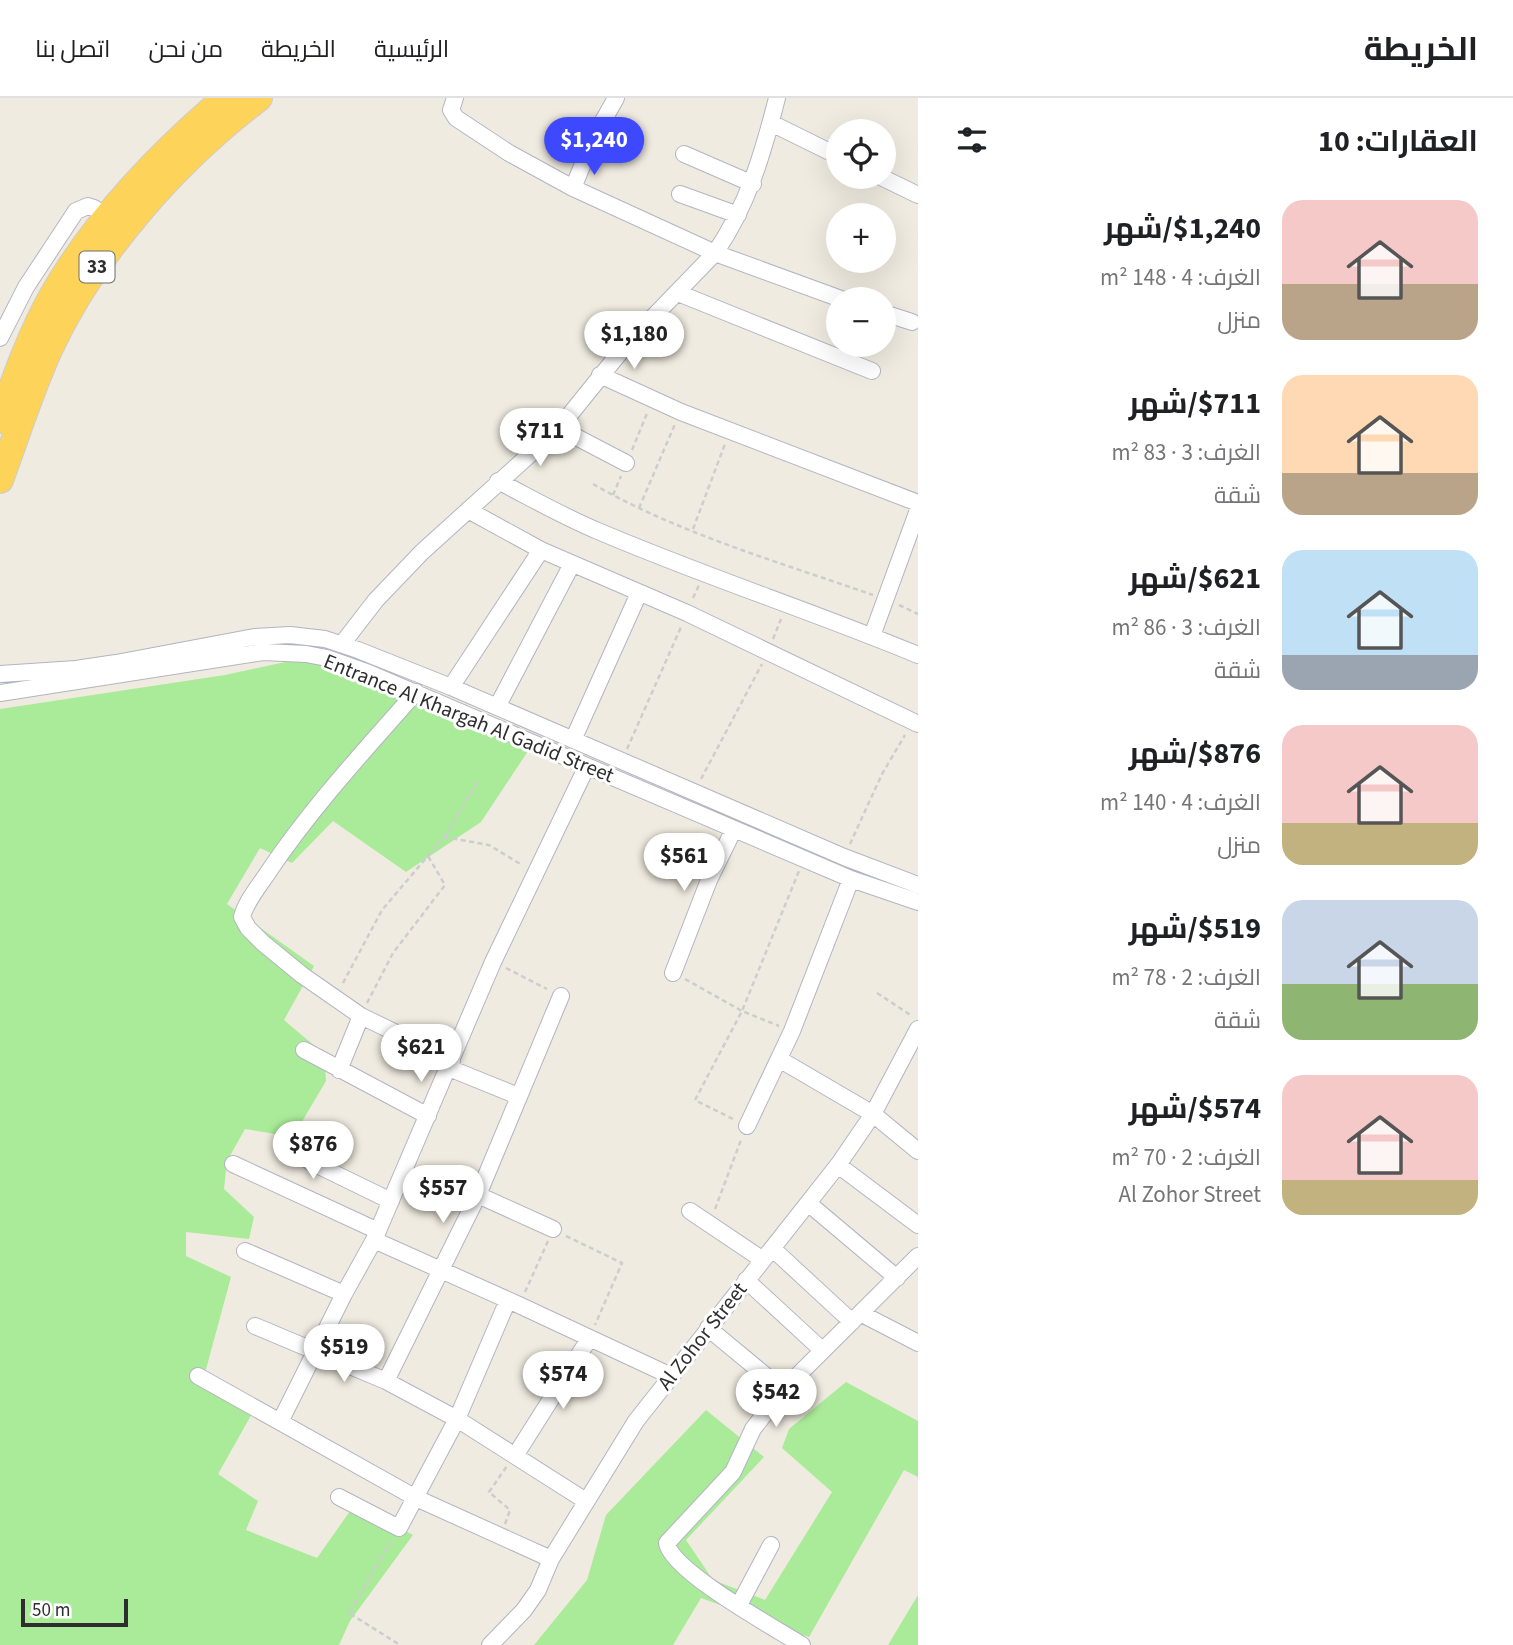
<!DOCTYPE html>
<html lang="ar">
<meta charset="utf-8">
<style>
body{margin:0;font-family:"Source Sans 3",Cairo,sans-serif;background:#f2f2f2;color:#202124;direction:rtl;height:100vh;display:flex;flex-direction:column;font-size:26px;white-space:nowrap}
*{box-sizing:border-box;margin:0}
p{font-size:23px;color:#757577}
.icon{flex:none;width:38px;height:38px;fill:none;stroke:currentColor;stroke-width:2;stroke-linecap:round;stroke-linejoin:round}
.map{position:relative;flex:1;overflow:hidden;direction:ltr}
.drawer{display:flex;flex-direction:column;background:#fff;width:595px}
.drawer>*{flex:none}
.controls{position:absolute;left:826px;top:21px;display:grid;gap:14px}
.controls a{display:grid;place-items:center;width:70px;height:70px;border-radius:50%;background:#fff;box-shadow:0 7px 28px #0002;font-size:35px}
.scale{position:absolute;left:21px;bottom:18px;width:107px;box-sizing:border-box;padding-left:7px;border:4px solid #2e2e2e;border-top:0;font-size:19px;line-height:24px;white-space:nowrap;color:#2e2e2e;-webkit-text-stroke:5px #fff;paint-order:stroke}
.price{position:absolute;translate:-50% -60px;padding:0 16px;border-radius:24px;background:#fff;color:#222;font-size:23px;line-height:46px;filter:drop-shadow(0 2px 4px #0008)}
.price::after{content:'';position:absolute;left:50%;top:42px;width:21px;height:16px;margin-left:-10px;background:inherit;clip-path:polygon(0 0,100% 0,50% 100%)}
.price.active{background:#3e48ff;color:#fff}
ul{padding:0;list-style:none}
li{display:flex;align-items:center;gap:21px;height:175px;padding:0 35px}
li span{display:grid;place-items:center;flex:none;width:196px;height:140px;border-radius:21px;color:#555}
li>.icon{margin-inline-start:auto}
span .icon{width:84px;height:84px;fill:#fffc;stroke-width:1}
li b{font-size:30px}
h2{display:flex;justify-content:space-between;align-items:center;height:84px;padding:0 35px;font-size:30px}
header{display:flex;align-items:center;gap:42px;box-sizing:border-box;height:98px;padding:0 35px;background:#fff;border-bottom:2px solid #e0e0e0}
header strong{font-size:33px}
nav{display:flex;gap:38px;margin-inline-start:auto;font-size:24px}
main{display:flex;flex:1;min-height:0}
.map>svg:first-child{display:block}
.green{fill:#a9eb98}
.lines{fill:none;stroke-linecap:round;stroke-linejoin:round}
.minor-casing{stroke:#b3b4c2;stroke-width:18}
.trunk-casing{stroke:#cdcdcd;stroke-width:28}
.path{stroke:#cdcdcd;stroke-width:2.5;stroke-dasharray:5 3.5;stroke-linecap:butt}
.minor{stroke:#fff;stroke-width:16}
.trunk{stroke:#fed359;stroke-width:26}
.labels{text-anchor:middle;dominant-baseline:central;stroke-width:6;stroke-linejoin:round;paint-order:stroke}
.shield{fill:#fff;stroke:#6d6d6d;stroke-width:2}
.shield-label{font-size:19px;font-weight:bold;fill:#2e2e2e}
.street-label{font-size:21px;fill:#2e2e2e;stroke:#fff}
</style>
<header>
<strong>الخريطة</strong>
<nav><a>الرئيسية</a><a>الخريطة</a><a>من نحن</a><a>اتصل بنا</a></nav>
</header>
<main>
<section class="drawer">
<h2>العقارات: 10<svg class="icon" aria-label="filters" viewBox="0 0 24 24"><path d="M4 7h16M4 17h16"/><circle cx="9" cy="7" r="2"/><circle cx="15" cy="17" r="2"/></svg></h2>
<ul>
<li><span style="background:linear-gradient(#f6c9c9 60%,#b9a48a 0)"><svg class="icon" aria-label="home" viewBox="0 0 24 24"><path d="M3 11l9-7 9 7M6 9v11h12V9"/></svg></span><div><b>$1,240/شهر</b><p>الغرف: 4 · 148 m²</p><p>منزل</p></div></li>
<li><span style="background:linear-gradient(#ffd9b3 70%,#b9a48a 0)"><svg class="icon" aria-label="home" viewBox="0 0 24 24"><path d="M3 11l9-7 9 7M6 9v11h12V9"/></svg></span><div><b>$711/شهر</b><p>الغرف: 3 · 83 m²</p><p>شقة</p></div></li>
<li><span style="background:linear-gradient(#bfe0f5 75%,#9aa5b1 0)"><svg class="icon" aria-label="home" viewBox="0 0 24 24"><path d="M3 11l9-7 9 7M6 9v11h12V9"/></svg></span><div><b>$621/شهر</b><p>الغرف: 3 · 86 m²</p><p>شقة</p></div></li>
<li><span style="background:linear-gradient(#f6c9c9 70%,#c2b280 0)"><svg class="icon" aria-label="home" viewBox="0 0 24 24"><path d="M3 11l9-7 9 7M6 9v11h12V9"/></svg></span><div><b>$876/شهر</b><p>الغرف: 4 · 140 m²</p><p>منزل</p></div></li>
<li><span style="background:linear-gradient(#c9d6e8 60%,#8fb573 0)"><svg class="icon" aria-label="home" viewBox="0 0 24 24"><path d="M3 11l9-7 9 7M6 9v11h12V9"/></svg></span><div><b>$519/شهر</b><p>الغرف: 2 · 78 m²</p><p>شقة</p></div></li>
<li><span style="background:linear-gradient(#f6c9c9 75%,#c2b280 0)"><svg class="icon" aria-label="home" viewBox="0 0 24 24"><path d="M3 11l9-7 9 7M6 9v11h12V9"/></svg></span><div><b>$574/شهر</b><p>الغرف: 2 · 70 m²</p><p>Al Zohor Street</p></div></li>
</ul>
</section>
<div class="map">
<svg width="918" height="1547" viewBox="0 0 918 1547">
<rect width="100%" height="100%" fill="#f0ebe0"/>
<!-- green -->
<path class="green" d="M 299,561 L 348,563 L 538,638 L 481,724 L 406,774 L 333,723 L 292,765 L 260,750 L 227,806 L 314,868 L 284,922 L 324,956 L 326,983 L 293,1039 L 245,1031 L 227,1063 L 224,1091 L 254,1119 L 249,1141 L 186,1134 L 186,1158 L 231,1179 L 205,1275 L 258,1305 L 218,1376 L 258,1403 L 246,1432 L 317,1460 L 355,1406 L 413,1437 L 350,1523 L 339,1547 L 0,1547 L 0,611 L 225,577 Z
M 846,1284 L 918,1323 L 918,1379 L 904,1372 L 809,1539 L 701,1500 L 673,1547 L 534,1547 L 587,1482 L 606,1417 L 706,1312 L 764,1359 L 686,1442 L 713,1482 L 765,1502 L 832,1394 L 782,1350 L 789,1331 Z
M 918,1497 L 918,1547 L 888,1547 Z"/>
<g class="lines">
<defs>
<path id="minor" d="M 455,0 L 451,12 L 456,20 L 509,55 L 573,90 L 715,155 L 841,201
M 771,25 L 838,58
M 684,56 L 753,86
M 881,79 L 918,97
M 573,90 L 594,39 L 616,0
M 680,96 L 738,117
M 678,195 L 872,273
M 884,215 L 912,224
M 0,240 L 26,189 L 76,113 L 88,108 L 94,110 L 112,124
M 600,277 L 681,314 L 918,405
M 559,330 L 626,365
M 498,383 C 531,400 564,419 598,433 C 703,478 812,513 918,557
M 468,412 L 541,452 L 687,515 L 918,626
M 872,538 L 918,412
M 342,546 L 376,502 L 422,454 L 559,330 L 626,247 L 715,155 C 748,107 763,55 777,0
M 0,576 L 76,571 L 116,565 L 254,539 L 290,537 L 325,541 L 358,552 L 451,589 L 844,759 L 918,787
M 451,589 L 541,452
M 416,594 C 365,652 312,709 269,773 C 260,787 246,803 242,819 L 248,830 L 263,845 L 302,877 L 361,918 L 452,962
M 0,595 L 263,554 L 306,556 L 327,560 L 369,575 L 851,781 L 918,804
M 497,609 L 572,466
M 573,642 L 639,495
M 673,875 L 709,782 L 734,731
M 304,952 L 428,1018
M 779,961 L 873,1016 L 918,1053
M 449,970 L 518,998
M 339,972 L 361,918
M 747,1028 L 792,933 L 851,781
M 309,1063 L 391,1103
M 233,1066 L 378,1133
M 838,1067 L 918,1127
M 478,1097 L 553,1131
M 808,1105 L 897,1180
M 690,1113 L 763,1162
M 374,1142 L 519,1207 L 671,1278
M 773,1151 L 852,1224
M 245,1153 L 344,1196
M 746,1182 L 822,1252
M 862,1216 L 918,1245
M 255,1228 L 386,1283 L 457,1321 L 586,1403
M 708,1230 L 783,1292
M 198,1278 L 416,1400 L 551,1461
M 386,1283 L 478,1097 L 561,898
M 280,1324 L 344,1196 L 374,1142 L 493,864 L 587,668
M 515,1358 L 589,1241
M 339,1399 L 399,1430 L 457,1321 L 508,1202
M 739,1507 L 771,1447
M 490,1547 L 524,1512 L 538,1492 L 551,1461 L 636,1323 L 838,1067 L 873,1016 L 918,931
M 802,1547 C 775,1530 671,1473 667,1445 L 733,1374 L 753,1331 L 783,1292 L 918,1158"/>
<path id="trunk" d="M 0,322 C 15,281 30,238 51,200 C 95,122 158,57 225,0
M 0,382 C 16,339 30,294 49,252 C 94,155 175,64 259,0"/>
</defs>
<!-- minor casing -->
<use href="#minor" class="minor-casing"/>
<!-- trunk casing -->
<use href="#trunk" class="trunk-casing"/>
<!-- path -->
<path class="path" d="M 632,352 L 648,313
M 593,386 C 680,436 779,464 873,497
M 613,397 L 621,378
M 639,410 L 675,326
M 693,431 L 725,346
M 693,500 L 699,487
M 899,507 L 918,516
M 773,541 L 781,521
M 627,651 L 681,529
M 701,681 L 762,566
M 444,739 L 489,747 L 522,767
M 850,746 L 882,676 L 905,637
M 506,870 L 547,891
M 685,881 L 742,913 L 779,928
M 343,885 L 382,812 L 444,739 L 479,683
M 877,895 L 912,918
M 367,905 L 393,855 L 445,787 L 428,758
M 733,1021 L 695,1002 L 742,913 L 799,773
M 715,1111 L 741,1042
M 566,1138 L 622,1165 L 595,1227
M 525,1194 L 548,1143
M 505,1426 L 510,1412 L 489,1394 L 507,1368
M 391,1443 L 349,1515 L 400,1547"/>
<!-- minor -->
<use href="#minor" class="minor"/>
<!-- trunk -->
<use href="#trunk" class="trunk"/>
</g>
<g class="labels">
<!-- shield labels -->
<rect class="shield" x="79.5" y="153.5" width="35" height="31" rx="5"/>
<g class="shield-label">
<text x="97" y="169">33</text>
</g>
<!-- street labels -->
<g class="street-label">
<text transform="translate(469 620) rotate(22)">Entrance Al Khargah Al Gadid Street</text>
<text transform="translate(702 1238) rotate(-52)">Al Zohor Street</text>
</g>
</g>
</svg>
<div class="controls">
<a><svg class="icon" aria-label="locate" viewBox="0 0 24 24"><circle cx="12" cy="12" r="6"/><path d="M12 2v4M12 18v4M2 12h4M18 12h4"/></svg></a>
<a>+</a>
<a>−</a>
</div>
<div class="scale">50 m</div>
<b class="price active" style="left:594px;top:79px">$1,240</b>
<b class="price" style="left:634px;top:273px">$1,180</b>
<b class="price" style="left:540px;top:370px">$711</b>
<b class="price" style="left:684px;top:795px">$561</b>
<b class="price" style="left:421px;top:986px">$621</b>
<b class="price" style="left:313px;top:1083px">$876</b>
<b class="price" style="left:443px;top:1127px">$557</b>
<b class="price" style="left:344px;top:1286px">$519</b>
<b class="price" style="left:563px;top:1313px">$574</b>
<b class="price" style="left:776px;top:1331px">$542</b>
</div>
</main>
